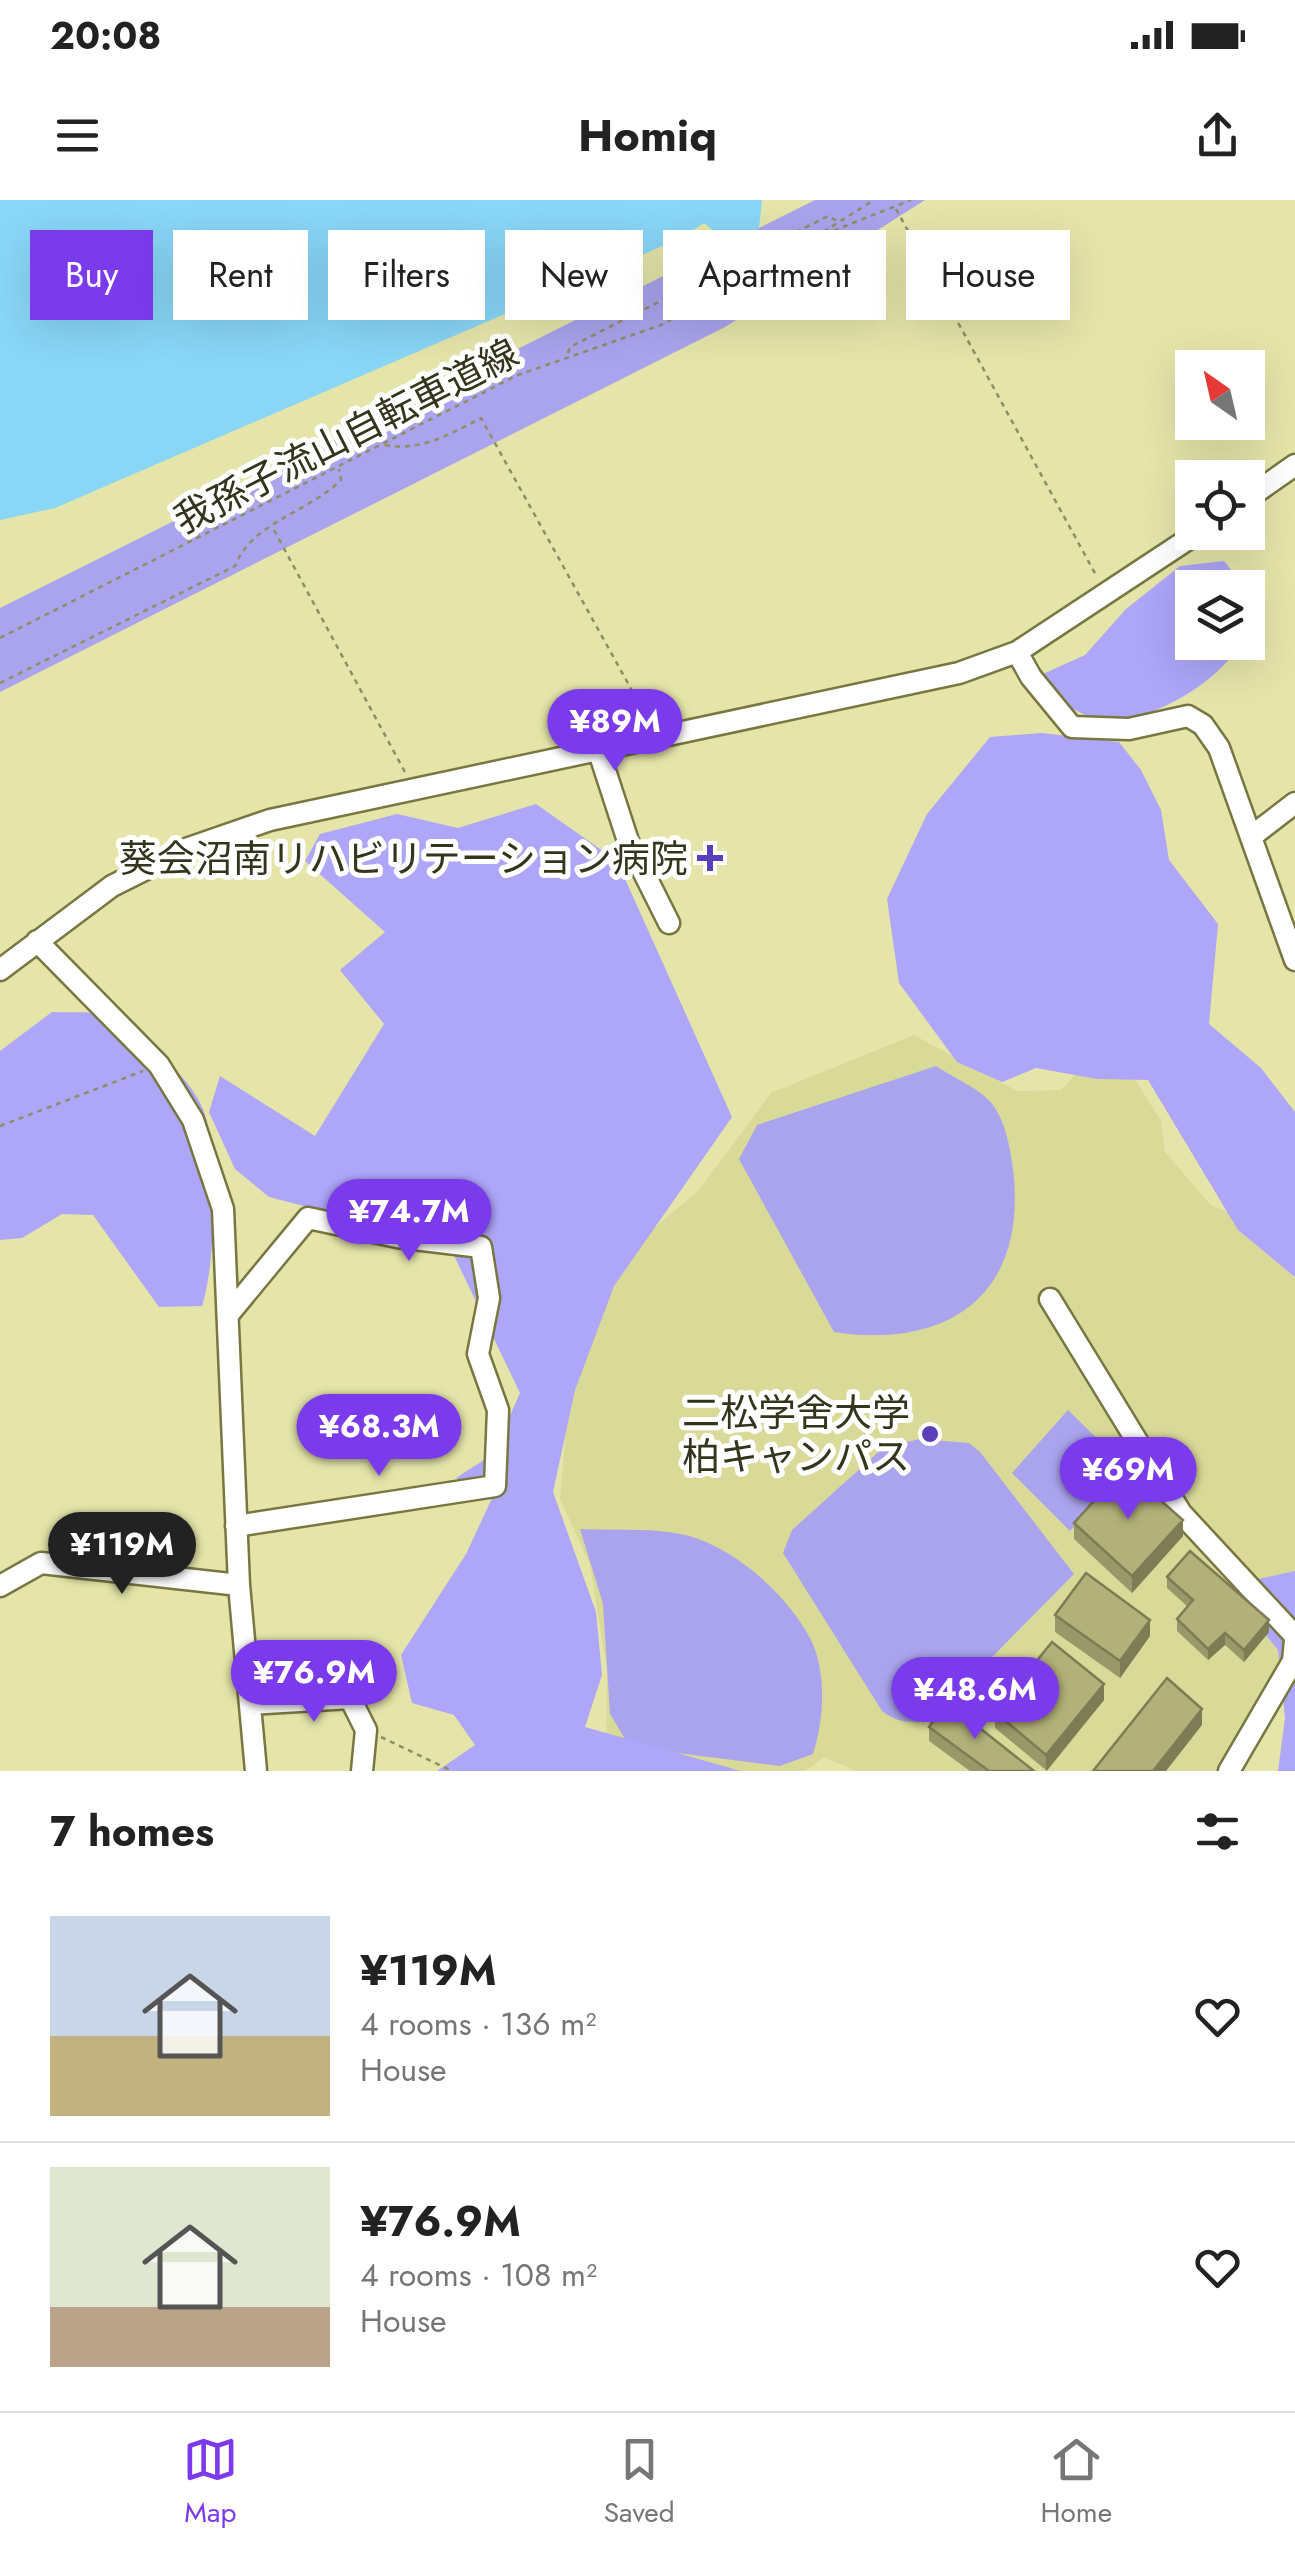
<!DOCTYPE html>
<meta charset="utf-8">
<style>
body{margin:0;font-family:Jost,"Noto Sans JP",sans-serif;background:#f2f2f2;color:#222;height:100vh;display:flex;flex-direction:column;font-size:38px;white-space:nowrap}
*{box-sizing:border-box;margin:0}
p{font-size:32px;color:#767676}
.icon{flex:none;width:55px;height:55px;fill:none;stroke:currentColor;stroke-width:2;stroke-linecap:round;stroke-linejoin:round}
.map{position:relative;height:1571px;overflow:hidden}
.sheet{display:flex;flex-direction:column;background:#fff;flex:1}
.sheet>*{flex:none}
.hud{position:absolute;left:30px;top:30px;width:1235px;height:90px;display:flex;gap:20px}
.needle{width:65px;rotate:326deg}
.controls{position:absolute;left:1175px;top:150px;display:grid;gap:20px}
.controls a{display:grid;place-items:center;width:90px;height:90px;border-radius:0px;background:#fff;box-shadow:0 10px 40px #0002;font-size:50px}
.price{position:absolute;translate:-50% -85px;padding:0 22px;border-radius:35px;background:#7c3aed;color:#fff;font-size:32px;line-height:65px;filter:drop-shadow(0 2px 5px #0008)}
.price::after{content:'';position:absolute;left:50%;top:60px;width:30px;height:22px;margin-left:-15px;background:inherit;clip-path:polygon(0 0,100% 0,50% 100%)}
.price.selected{background:#222;color:#fff}
ul{padding:0;list-style:none}
li{display:flex;align-items:center;gap:30px;height:250px;padding:0 50px}
li+li{border-top:2px solid #e0e0e0}
li span{display:grid;place-items:center;flex:none;width:280px;height:200px;border-radius:0px;color:#555}
li>.icon{margin-inline-start:auto}
span .icon{width:120px;height:120px;fill:#fffc;stroke-width:1}
li b{font-size:42px}
h2{display:flex;justify-content:space-between;align-items:center;height:120px;padding:0 50px;font-size:42px}
.pill{padding:0 35px;border-radius:0px;background:#fff;box-shadow:0 10px 40px #0002;font-size:35px;line-height:90px}
.pill.selected{background:#7c3aed;color:#fff}
.status{display:flex;justify-content:space-between;align-items:center;height:70px;padding:0 50px;background:#fff;direction:ltr}
.status svg{height:28px;fill:currentColor}
header{display:flex;justify-content:space-between;align-items:center;height:130px;padding:0 50px;background:#fff;font-size:45px;font-weight:700}
.tab-bar{display:flex;justify-content:space-around;align-items:center;height:140px;border-top:2px solid #e0e0e0;background:#fff;font-size:28px;color:#767676}
.tab-bar a{display:grid;justify-items:center;gap:5px}
.tab-bar .selected{color:#7c3aed}
.map>svg:first-child{display:block}
.built{fill:#dada98}
.green{fill:#aaa4ee}
.forest{fill:#ada6f9}
.water{fill:#89d6f7}
.lines{fill:none;stroke-linecap:round;stroke-linejoin:round}
.minor-casing{stroke:#787741;stroke-width:25}
.path{stroke:#8e8e65;stroke-width:2.5;stroke-dasharray:5 5;stroke-linecap:butt}
.minor{stroke:#fff;stroke-width:20}
.wall{fill:#999868}
.shaded-wall{fill:#7d7c55}
.building{fill:#b2b179;stroke:#7d7c55;stroke-width:2.5}
.poi-dot{fill:#5b41b9;stroke:#fff;stroke-width:4}
.labels{text-anchor:middle;dominant-baseline:central;stroke-width:10;stroke-linejoin:round;paint-order:stroke}
.street-label{font-size:38px;fill:#35351e;stroke:#fff}
.poi-label{font-size:38px;fill:#35351e;stroke:#fff;text-anchor:end}
</style>
<div class="status"><b>20:08</b><svg viewBox="0 0 49 12"><path d="M0 12V9h3v3zM5 12V6h3v6zM10 12V3h3v9zM15 12V0h3v12zM26 1h20v11H26zM47 4h2v5h-2z"/></svg></div>
<header><svg class="icon" aria-label="menu" viewBox="0 0 24 24"><path d="M4 6h16M4 12h16M4 18h16"/></svg>Homiq<svg class="icon" aria-label="share" viewBox="0 0 24 24"><path d="M12 15V3M7 8l5-5 5 5M5 13v7h14v-7"/></svg></header>
<div class="map">
<svg width="1295" height="1571" viewBox="0 0 1295 1571">
<rect width="100%" height="100%" fill="#e5e5aa"/>
<!-- built -->
<path class="built" d="M 914,835 L 1017,891 L 1061,890 L 1101,847 L 1115,847 L 1161,921 L 1165,952 L 1211,1005 L 1259,1026 L 1295,1050 L 1295,1469 L 1237,1571 L 856,1571 L 824,1557 L 805,1571 L 700,1571 L 606,1551 L 607,1470 L 590,1365 L 560,1299 L 571,1170 L 613,1063 L 699,990 L 771,893 Z"/>
<!-- green -->
<path class="green" d="M 815,0 L 925,0 L 725,127 L 0,492 L 0,408 Z
M 936,866 C 952,877 981,889 993,905 C 1007,924 1012,957 1014,979 C 1024,1098 945,1149 834,1132 L 739,959 L 757,925 Z
M 1068,1210 L 1127,1268 L 1070,1331 L 1012,1273 Z
M 920,1239 L 969,1243 L 980,1252 L 1074,1374 L 929,1521 C 910,1523 898,1523 882,1511 L 783,1353 L 792,1330 L 884,1247 Z
M 580,1329 C 614,1331 656,1327 689,1336 C 736,1349 788,1395 811,1440 C 827,1473 824,1520 813,1554 L 780,1566 L 630,1547 L 610,1514 L 603,1404 Z"/>
<!-- forest -->
<path class="forest" d="M 1224,361 L 1245,387 L 1192,388 L 1192,442 L 1242,443 C 1210,489 1162,512 1108,526 L 1069,507 L 1043,474 L 1085,455 L 1126,409 L 1180,366 Z
M 1042,533 L 1119,542 L 1141,570 L 1161,610 L 1169,660 L 1218,724 L 1209,824 L 1261,868 L 1295,912 L 1295,1077 L 1238,1030 L 1148,880 L 1097,879 L 1036,868 L 1002,882 L 957,862 L 899,783 L 887,699 L 927,614 L 990,537 Z
M 536,604 L 617,661 L 732,917 L 614,1086 L 575,1190 L 553,1292 L 596,1412 L 602,1475 L 585,1527 L 741,1571 L 437,1571 L 475,1545 L 454,1515 L 412,1503 L 401,1455 L 466,1354 L 494,1294 L 456,1278 L 493,1254 L 520,1193 L 448,1043 L 269,997 L 235,969 L 209,912 L 220,876 L 315,936 L 384,824 L 340,770 L 385,732 L 305,661 L 320,634 L 397,614 L 458,628 Z
M 52,812 C 66,813 84,811 98,814 C 131,821 191,877 203,909 C 219,950 216,1063 202,1106 L 159,1107 L 93,1015 L 62,1014 L 22,1038 L 0,1040 L 0,851 Z
M 1295,1371 L 1295,1571 L 1278,1571 L 1285,1518 L 1278,1450 L 1226,1386 Z"/>
<!-- water -->
<path class="water" d="M 0,0 L 762,0 L 759,28 L 729,43 L 704,23 L 681,38 L 55,308 L 0,320 Z"/>
<g class="lines">
<defs>
<path id="minor" d="M 1248,298 L 1295,265
M 1017,452 L 1031,477 L 1072,527 L 1129,529 L 1188,516 L 1203,525 L 1219,548 L 1295,760
M 599,552 L 628,641 L 669,723
M 1252,636 L 1295,603
M 37,741 L 159,865 L 193,920 L 223,1009 L 239,1385 L 256,1571
M 0,770 L 112,686 L 186,649 L 270,620 L 959,473 L 1017,452 L 1199,332
M 1050,1099 L 1181,1313 L 1295,1436
M 228,1115 L 308,1018 L 397,1037 L 481,1047 L 489,1098 L 478,1154 L 498,1210 L 495,1286 L 236,1326
M 0,1386 L 41,1363 L 239,1385
M 250,1504 L 350,1498 L 366,1530 L 362,1571
M 1229,1571 L 1293,1461 L 1295,1440"/>
</defs>
<!-- minor casing -->
<use href="#minor" class="minor-casing"/>
<!-- path -->
<path class="path" d="M 896,9 L 1097,377
M 815,38 L 911,0
M 568,153 L 570,147 L 828,16 L 837,21
M 385,245 C 419,252 451,234 481,218 L 650,523
M 274,330 L 406,574
M 0,438 L 518,175 L 661,125 L 769,66 L 874,0
M 0,483 L 235,366 C 251,323 309,312 341,280 L 339,269
M 0,926 L 143,871
M 381,1537 L 452,1571"/>
<!-- minor -->
<use href="#minor" class="minor"/>
</g>
<!-- wall -->
<path class="wall" d="M 1074,1323 L 1183,1336 L 1132,1393 L 1074,1339 Z
M 1167,1377 L 1269,1432 L 1244,1462 L 1225,1445 L 1208,1460 L 1177,1431 L 1177,1419 L 1188,1407 L 1167,1388 Z
M 1055,1415 L 1150,1436 L 1120,1478 L 1055,1432 Z
M 1104,1500 L 1047,1571 L 995,1528 L 995,1512 Z
M 929,1527 L 1034,1571 L 970,1571 L 929,1541 Z"/>
<!-- shaded-wall -->
<path class="shaded-wall" d="M 1183,1320 L 1183,1336 L 1132,1393 L 1132,1376 Z
M 1150,1420 L 1150,1436 L 1120,1478 L 1120,1461 Z
M 1269,1420 L 1269,1432 L 1244,1462 L 1244,1450 Z
M 1225,1433 L 1225,1445 L 1208,1460 L 1208,1449 Z
M 1104,1484 L 1104,1500 L 1046,1571 L 1046,1555 Z
M 1202,1509 L 1202,1525 L 1166,1571 L 1153,1571 Z"/>
<!-- building -->
<path class="building" d="M 1124,1268 L 1183,1320 L 1132,1376 L 1074,1323 Z
M 1190,1351 L 1269,1420 L 1244,1450 L 1225,1433 L 1208,1449 L 1177,1419 L 1193,1400 L 1167,1377 Z
M 1086,1373 L 1150,1420 L 1120,1461 L 1055,1415 Z
M 1052,1442 L 1104,1484 L 1046,1555 L 995,1512 Z
M 1167,1478 L 1202,1509 L 1153,1571 L 1093,1571 Z
M 947,1502 L 1034,1571 L 989,1571 L 929,1527 Z"/>
<!-- markers -->
<g class="poi-dot">
<path d="M705 643h10v10h10v10h-10v10h-10v-10h-10v-10h10z"/>
<circle cx="930" cy="1234" r="10"/>
</g>
<g class="labels">
<!-- street labels -->
<g class="street-label">
<text transform="translate(346 236) rotate(-27)">我孫子流山自転車道線</text>
</g>
<!-- poi labels -->
<g class="poi-label">
<text x="688" y="658">葵会沼南リハビリテーション病院</text>
<text x="910" y="1212">二松学舍大学<tspan x="910" dy="44">柏キャンパス</tspan></text>
</g>
</g>
</svg>
<div class="controls">
<a><svg class="needle" viewBox="-14 -14 28 28"><path d="M0-13l5 13h-10z" fill="#e53935"/><path d="M0 13l5-13h-10z" fill="#767676"/></svg></a>
<a><svg class="icon" aria-label="locate" viewBox="0 0 24 24"><circle cx="12" cy="12" r="6"/><path d="M12 2v4M12 18v4M2 12h4M18 12h4"/></svg></a>
<a><svg class="icon" aria-label="layers" viewBox="0 0 24 24"><path d="M12 4l9 5-9 5-9-5zM3 14l9 5 9-5"/></svg></a>
</div>
<b class="price" style="left:615px;top:574px">¥89M</b>
<b class="price" style="left:409px;top:1064px">¥74.7M</b>
<b class="price" style="left:379px;top:1279px">¥68.3M</b>
<b class="price" style="left:1128px;top:1322px">¥69M</b>
<b class="price selected" style="left:122px;top:1397px">¥119M</b>
<b class="price" style="left:314px;top:1525px">¥76.9M</b>
<b class="price" style="left:975px;top:1542px">¥48.6M</b>
<div class="hud">
<a class="pill selected">Buy</a>
<a class="pill">Rent</a>
<a class="pill">Filters</a>
<a class="pill">New</a>
<a class="pill">Apartment</a>
<a class="pill">House</a>
</div>
</div>
<section class="sheet">
<h2>7 homes<svg class="icon" aria-label="filters" viewBox="0 0 24 24"><path d="M4 7h16M4 17h16"/><circle cx="9" cy="7" r="2"/><circle cx="15" cy="17" r="2"/></svg></h2>
<ul>
<li><span style="background:linear-gradient(#c9d6e8 60%,#c2b280 0)"><svg class="icon" aria-label="home" viewBox="0 0 24 24"><path d="M3 11l9-7 9 7M6 9v11h12V9"/></svg></span><div><b>¥119M</b><p>4 rooms · 136 m²</p><p>House</p></div><svg class="icon" aria-label="heart" viewBox="0 0 24 24"><path d="M12 20l-8-8c-3-5 5-10 8-4 3-6 11-1 8 4z"/></svg></li>
<li><span style="background:linear-gradient(#dfe7d0 70%,#b9a48a 0)"><svg class="icon" aria-label="home" viewBox="0 0 24 24"><path d="M3 11l9-7 9 7M6 9v11h12V9"/></svg></span><div><b>¥76.9M</b><p>4 rooms · 108 m²</p><p>House</p></div><svg class="icon" aria-label="heart" viewBox="0 0 24 24"><path d="M12 20l-8-8c-3-5 5-10 8-4 3-6 11-1 8 4z"/></svg></li>
</ul>
</section>
<nav class="tab-bar">
<a class="selected"><svg class="icon" aria-label="map" viewBox="0 0 24 24"><path d="M3 6l6-2 6 2 6-2v14l-6 2-6-2-6 2zM9 4v14M15 6v14"/></svg>Map</a>
<a><svg class="icon" aria-label="saved" viewBox="0 0 24 24"><path d="M7 4h10v16l-5-4-5 4z"/></svg>Saved</a>
<a><svg class="icon" aria-label="home" viewBox="0 0 24 24"><path d="M3 11l9-7 9 7M6 9v11h12V9"/></svg>Home</a>
</nav>
